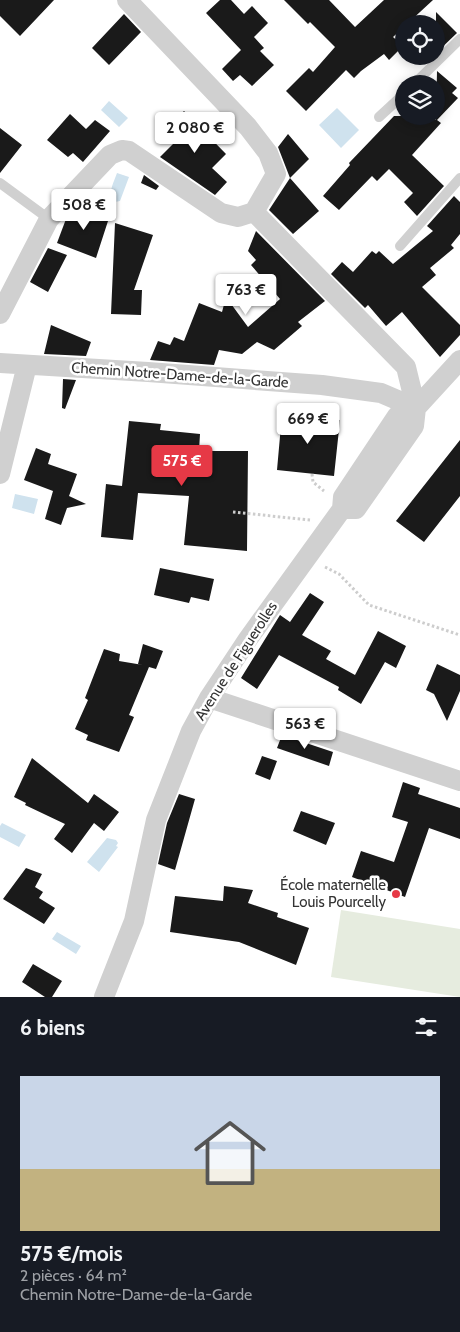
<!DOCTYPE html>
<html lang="fr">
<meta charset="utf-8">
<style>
body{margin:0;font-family:Cabin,sans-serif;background:#20242c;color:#f1f3f6;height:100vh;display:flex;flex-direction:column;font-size:19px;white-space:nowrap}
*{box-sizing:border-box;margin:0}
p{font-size:16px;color:#9ea1a6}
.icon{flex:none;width:28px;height:28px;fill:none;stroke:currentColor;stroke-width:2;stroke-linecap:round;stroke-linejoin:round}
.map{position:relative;height:997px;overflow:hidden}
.sheet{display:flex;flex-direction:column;background:#171b24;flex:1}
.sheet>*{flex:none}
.buttons{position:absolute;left:395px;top:15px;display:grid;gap:10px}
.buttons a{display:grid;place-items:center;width:50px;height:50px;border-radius:50%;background:#171b24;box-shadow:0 2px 12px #0003;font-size:25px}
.price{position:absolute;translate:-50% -42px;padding:0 11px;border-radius:5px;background:#fff;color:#222;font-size:16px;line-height:32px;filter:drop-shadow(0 1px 2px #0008)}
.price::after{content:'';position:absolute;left:50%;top:30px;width:15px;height:11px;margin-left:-8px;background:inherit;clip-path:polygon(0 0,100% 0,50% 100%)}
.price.on{background:#e63946;color:#fff}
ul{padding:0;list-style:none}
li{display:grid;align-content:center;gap:10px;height:265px;padding:0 20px}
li+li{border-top:1px solid #363941}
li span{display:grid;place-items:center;height:155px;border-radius:0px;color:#555}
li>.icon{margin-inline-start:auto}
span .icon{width:90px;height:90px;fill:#fffc;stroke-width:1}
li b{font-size:21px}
h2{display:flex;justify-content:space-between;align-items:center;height:60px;padding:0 20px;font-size:21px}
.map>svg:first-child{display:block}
.green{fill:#e6ecdf}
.water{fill:#cfe2ee}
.building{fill:#1a1a1a}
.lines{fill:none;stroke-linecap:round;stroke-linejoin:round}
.path{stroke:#cdcdcd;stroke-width:3;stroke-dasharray:2.5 2.5;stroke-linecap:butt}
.lane{stroke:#d0d0d0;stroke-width:10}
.street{stroke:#d0d0d0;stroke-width:20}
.poi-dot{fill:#e63946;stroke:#fff;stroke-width:2}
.labels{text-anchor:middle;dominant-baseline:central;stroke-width:5;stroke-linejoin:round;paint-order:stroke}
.street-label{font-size:15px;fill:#333;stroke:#fff}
.poi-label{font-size:15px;fill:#333;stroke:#fff;text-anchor:end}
</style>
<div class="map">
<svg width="460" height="997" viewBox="0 0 460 997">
<rect width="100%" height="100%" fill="#fff"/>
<!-- green -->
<path class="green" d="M 341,910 L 460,929 L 460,997 L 331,977 Z"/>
<!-- water -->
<path class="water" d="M 109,101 L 128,118 L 119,127 L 101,110 Z
M 337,108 L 359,130 L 341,148 L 319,125 Z
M 117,173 L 129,177 L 120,201 L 115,202 C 106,196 114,182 117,173 Z
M 15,494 L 38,499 L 34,514 L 12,508 Z
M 2,823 L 26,835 L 19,847 L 0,837 L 0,826 Z
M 107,838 L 116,840 L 118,843 L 116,846 L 118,847 L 99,872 L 87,862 Z
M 57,932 L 81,946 L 76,954 L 52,939 Z"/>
<!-- building -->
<path class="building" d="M 0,0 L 54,0 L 20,36 L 0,16 Z
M 220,0 L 231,0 L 244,14 L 252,6 L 268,23 L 254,37 L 264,48 L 260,51 L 274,65 L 252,86 L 240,75 L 233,81 L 222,69 L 241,50 L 206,13 Z
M 284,0 L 329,0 L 355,27 L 384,0 L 433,0 L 407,24 L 404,24 L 404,27 L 393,37 L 403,46 L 389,60 L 384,54 L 361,71 L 354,78 L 346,70 L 306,111 L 286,91 L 309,68 L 313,72 L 335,47 L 310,22 L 308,24 Z
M 436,12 L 457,33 L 436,53 Z
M 124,14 L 141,32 L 109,65 L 92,48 Z
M 437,71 L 457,88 L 452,93 L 458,98 L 437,120 L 441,123 L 412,155 L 444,186 L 417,216 L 404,202 L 413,193 L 389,169 L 377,181 L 372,176 L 339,210 L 323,196 L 350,165 L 349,163 L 394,116 L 432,116 L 436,120 Z
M 184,111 L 226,154 L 212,168 L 227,182 L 215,195 L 160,157 L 178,139 L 167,128 Z
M 70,114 L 86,129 L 95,120 L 110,131 L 83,162 L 73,153 L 68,157 L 47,140 Z
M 0,128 L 22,145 L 0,173 Z
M 288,134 L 309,159 L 290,178 L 278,147 Z
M 144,175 L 159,186 L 156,190 L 141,183 Z
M 290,178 L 319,211 L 293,234 L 269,210 Z
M 454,196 L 460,202 L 460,234 L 451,245 L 454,248 L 430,268 L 436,275 L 422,287 L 460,325 L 460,335 L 440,357 L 402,312 L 386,326 L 368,305 L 365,308 L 331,274 L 342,262 L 353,272 L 372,251 L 376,254 L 379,251 L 393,264 L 433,231 L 427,226 Z
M 78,205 L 104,214 L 102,219 L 108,221 L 96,258 L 57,243 L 66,219 Z
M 115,223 L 153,235 L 134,290 L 142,290 L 141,315 L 111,314 Z
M 256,231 L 325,301 L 298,322 L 302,326 L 274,350 L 257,342 L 242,354 L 219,350 L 214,365 L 150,360 L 158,341 L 170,345 L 174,337 L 184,341 L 199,303 L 222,312 L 226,297 L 248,327 L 280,299 L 251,265 L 256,260 L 248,251 Z
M 48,248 L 67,255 L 48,292 L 30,282 Z
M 51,325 L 91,342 L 86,356 L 44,354 Z
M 63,379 L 76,380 L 65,409 L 62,408 Z
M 282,414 L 340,420 L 334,476 L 277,470 Z
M 129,421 L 161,424 L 160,430 L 200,434 L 199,451 L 248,451 L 247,551 L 184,545 L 189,496 L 138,493 L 133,540 L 101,537 L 106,484 L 122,486 Z
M 460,440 L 460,496 L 424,542 L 396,521 Z
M 36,448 L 51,454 L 48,464 L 77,474 L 69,496 L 86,504 L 67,508 L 61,525 L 45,519 L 53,491 L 24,480 Z
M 160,568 L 214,579 L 209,601 L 191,597 L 189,603 L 154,595 Z
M 310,593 L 324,602 L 302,635 L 331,651 L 326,659 L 355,675 L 378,631 L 406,646 L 396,668 L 385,662 L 361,704 L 338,690 L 339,687 L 279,655 L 257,689 L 241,678 L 280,615 L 290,622 Z
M 143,644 L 163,651 L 156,669 L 149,667 L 129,715 L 134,717 L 119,752 L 86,740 L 88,735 L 75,729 L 88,700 L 85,698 L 104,649 L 120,654 L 119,661 L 143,665 L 138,664 Z
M 437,664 L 460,675 L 460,691 L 447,721 L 434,694 L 426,690 Z
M 282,735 L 333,752 L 329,766 L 277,748 Z
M 262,756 L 277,761 L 270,780 L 255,774 Z
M 32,758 L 88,803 L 94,794 L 119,812 L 104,831 L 94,823 L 72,853 L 54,839 L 65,824 L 25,805 L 26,803 L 14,797 Z
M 403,782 L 420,788 L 418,794 L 460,808 L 460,839 L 429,828 L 405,897 L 352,877 L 361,851 L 394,862 L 408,822 L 392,817 Z
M 179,794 L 195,799 L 175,870 L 158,864 L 167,823 Z
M 301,811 L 335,823 L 326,845 L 293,831 Z
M 26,868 L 42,874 L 35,887 L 43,892 L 39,898 L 55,908 L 44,924 L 3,899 Z
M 224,886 L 253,890 L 248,903 L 278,913 L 277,917 L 309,928 L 296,965 L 239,942 L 170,932 L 175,896 L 223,901 Z
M 33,964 L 62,981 L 52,997 L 45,997 L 22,982 Z"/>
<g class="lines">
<!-- path -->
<path class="path" d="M 312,474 L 313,482 L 324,491
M 233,512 L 310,520
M 325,567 L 339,574 L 369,605 L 460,635"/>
<!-- lane -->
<path class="lane" d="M 414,84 L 460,39
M 379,117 L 404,94
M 0,183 L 49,219
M 400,246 L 460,178"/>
<!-- street -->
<path class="street" d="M 127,0 L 248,127 L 268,153 L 276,174 L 254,212
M 0,314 L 49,219 L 110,155 L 122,150 L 129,151 L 221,213 L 238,217 L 254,212 L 406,367 L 416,408 L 414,426 L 356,509 L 342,509
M 0,363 L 148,372 L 322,385 L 381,393 L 416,408
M 0,474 L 27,365
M 209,698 L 460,781
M 104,997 L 134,921 L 156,820 L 191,731 L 209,698 L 248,639 L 342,509 L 343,497 L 397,416 L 416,408 L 460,360"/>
</g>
<!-- markers -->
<circle class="poi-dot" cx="396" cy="894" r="5"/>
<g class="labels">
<!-- street labels -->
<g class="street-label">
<text transform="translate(180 375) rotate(4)">Chemin Notre-Dame-de-la-Garde</text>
<text transform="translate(236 661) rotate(-57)">Avenue de Figuerolles</text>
</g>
<!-- poi labels -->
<g class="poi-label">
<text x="386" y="885">École maternelle<tspan x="386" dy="17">Louis Pourcelly</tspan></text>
</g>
</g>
</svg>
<div class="buttons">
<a><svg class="icon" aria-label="locate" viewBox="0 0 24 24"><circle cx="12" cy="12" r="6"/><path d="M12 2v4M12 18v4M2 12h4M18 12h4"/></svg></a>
<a><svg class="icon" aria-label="layers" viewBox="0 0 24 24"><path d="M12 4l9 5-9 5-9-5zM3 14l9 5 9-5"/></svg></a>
</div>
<b class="price" style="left:195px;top:154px">2 080 €</b>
<b class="price" style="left:84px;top:231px">508 €</b>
<b class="price" style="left:246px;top:316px">763 €</b>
<b class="price" style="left:308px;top:445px">669 €</b>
<b class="price on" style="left:182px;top:487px">575 €</b>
<b class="price" style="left:305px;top:750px">563 €</b>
</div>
<section class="sheet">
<h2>6 biens<svg class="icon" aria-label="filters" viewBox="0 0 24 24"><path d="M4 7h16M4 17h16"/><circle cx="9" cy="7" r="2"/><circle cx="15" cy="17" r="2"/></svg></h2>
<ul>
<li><span style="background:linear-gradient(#c9d6e8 60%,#c2b280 0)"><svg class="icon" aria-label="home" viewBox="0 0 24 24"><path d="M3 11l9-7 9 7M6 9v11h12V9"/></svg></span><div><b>575 €/mois</b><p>2 pièces · 64 m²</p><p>Chemin Notre-Dame-de-la-Garde</p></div></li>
</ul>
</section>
